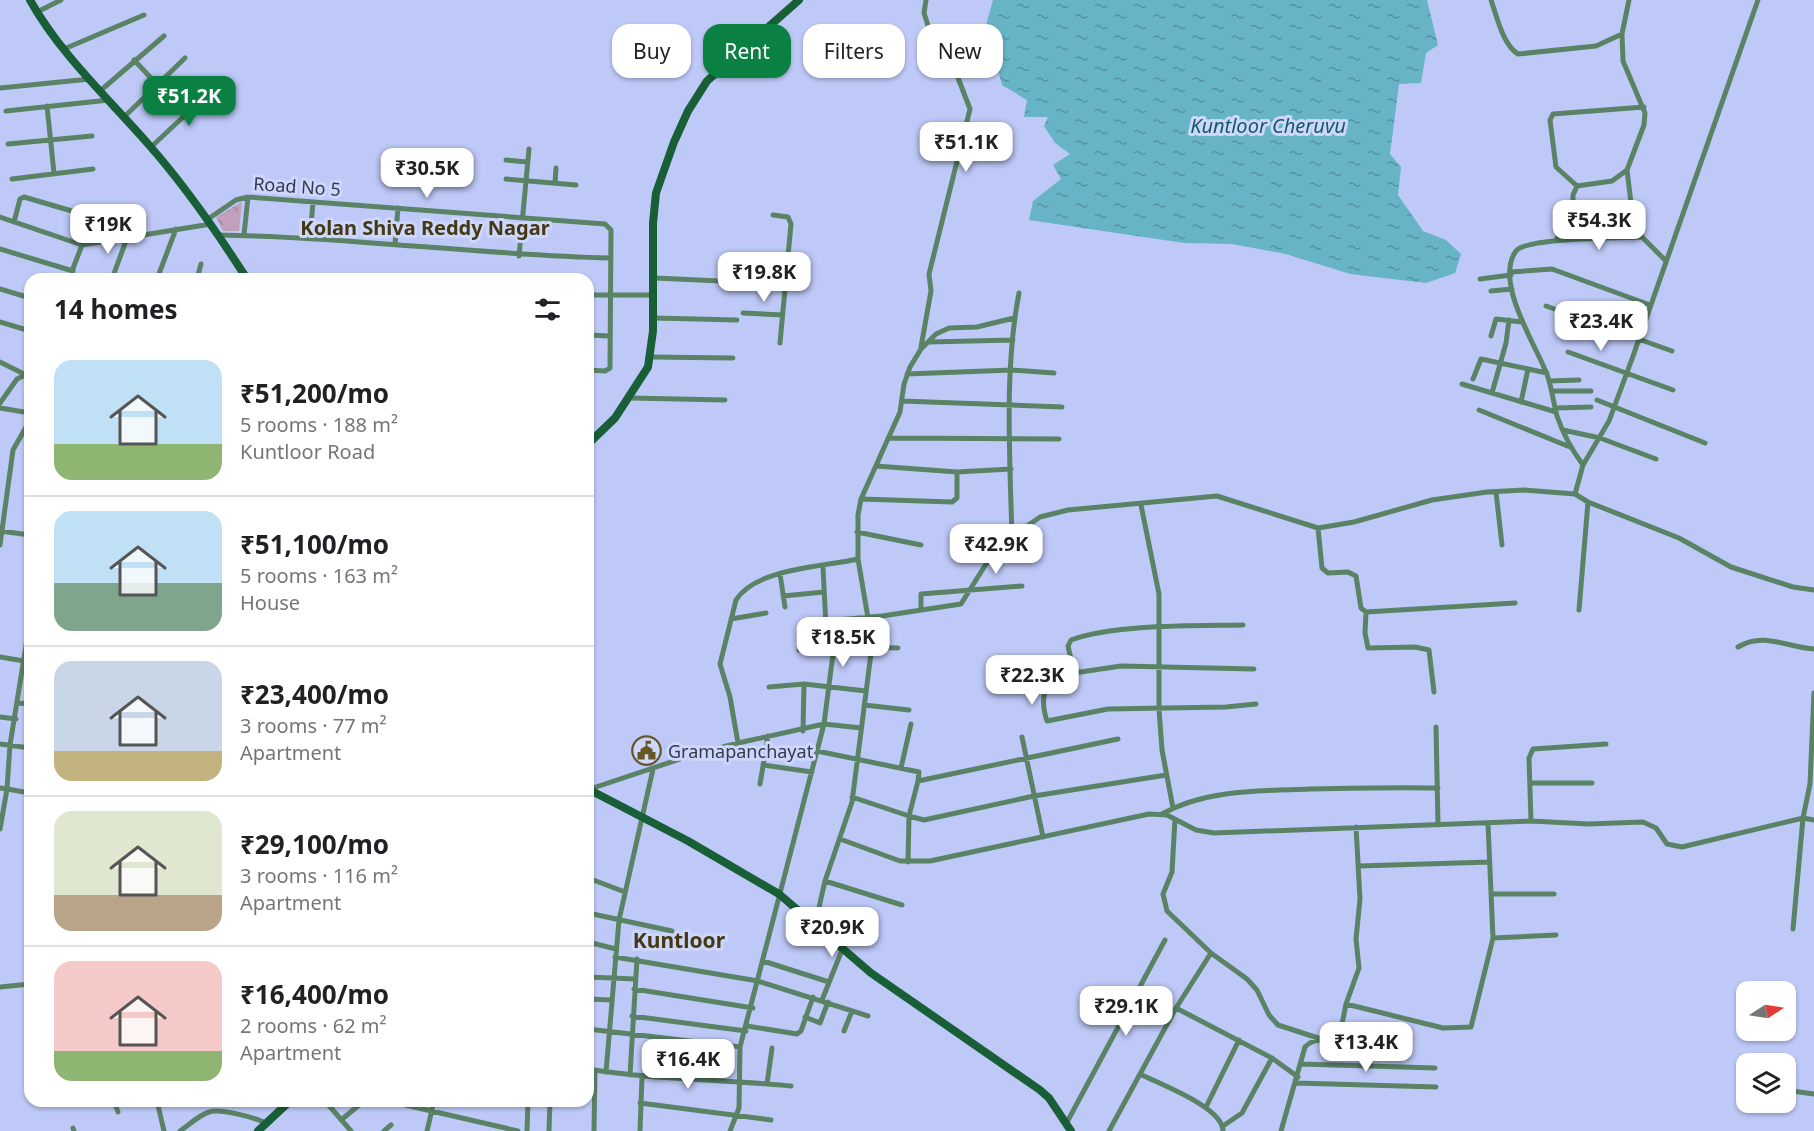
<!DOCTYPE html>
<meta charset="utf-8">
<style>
body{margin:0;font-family:"Noto Sans",sans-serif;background:#f2f2f2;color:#202124;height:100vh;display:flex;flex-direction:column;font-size:22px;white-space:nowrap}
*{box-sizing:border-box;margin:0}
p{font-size:20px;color:#757577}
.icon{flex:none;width:33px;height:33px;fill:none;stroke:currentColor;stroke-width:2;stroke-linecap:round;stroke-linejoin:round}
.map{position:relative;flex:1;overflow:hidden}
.sheet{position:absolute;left:24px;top:273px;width:570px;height:834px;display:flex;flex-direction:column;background:#fff;border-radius:18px;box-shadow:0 2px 4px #0004}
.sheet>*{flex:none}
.hud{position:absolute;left:612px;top:24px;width:570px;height:54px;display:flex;gap:12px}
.needle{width:39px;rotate:78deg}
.buttons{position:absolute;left:1736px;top:981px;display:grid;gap:12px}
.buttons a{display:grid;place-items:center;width:60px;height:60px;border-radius:12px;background:#fff;box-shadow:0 2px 4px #0004;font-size:30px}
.price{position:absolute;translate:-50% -51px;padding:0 14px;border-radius:12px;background:#fff;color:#222;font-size:20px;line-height:39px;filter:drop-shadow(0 2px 3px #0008)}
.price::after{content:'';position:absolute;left:50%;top:36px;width:18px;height:14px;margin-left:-9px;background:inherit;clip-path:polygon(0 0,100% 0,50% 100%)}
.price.selected{background:#0b8043;color:#fff}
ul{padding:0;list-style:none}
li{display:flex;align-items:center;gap:18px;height:150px;padding:0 30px}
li+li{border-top:2px solid #e0e0e0}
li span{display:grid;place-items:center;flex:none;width:168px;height:120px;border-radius:18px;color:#555}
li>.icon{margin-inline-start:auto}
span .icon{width:72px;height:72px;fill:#fffc;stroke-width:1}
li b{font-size:26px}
h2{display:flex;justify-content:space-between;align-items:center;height:72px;padding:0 30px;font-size:26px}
.chip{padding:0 21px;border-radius:18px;background:#fff;box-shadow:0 2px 4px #0004;font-size:21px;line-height:54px}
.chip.selected{background:#0b8043;color:#fff}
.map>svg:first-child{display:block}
.park{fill:url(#park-crowns)}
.water{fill:url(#water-ripples)}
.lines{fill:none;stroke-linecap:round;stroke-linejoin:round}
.street{stroke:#5a8366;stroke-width:5}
.secondary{stroke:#185f37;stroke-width:8}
.labels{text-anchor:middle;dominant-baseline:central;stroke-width:6;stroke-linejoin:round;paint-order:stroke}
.street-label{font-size:18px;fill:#34394c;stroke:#cdd7fd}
.poi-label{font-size:18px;fill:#34394c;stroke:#cdd7fd;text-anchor:start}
.water-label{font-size:20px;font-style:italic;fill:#165864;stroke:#cdd7fd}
.neighbourhood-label{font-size:20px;font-weight:bold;fill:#443910;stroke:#cdd7fd}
.quarter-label{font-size:21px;font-weight:bold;fill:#443910;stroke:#cdd7fd}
</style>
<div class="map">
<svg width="1814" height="1131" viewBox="0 0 1814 1131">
<defs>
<pattern id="park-crowns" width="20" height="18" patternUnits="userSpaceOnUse" patternTransform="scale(1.5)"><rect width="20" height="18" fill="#c29fbb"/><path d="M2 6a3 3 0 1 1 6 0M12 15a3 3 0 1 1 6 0" fill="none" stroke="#9e839a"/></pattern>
<pattern id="water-ripples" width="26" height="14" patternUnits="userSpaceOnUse" patternTransform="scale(1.5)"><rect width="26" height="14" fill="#66b4c5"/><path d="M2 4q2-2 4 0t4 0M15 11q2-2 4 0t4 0" fill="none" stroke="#5593a2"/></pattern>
</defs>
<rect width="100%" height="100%" fill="#bec9f8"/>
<!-- park -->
<path class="park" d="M 242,202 L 239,231 L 223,231 L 216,217 Z"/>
<!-- water -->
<path class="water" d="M 993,0 L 1427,0 L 1438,45 L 1426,53 L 1421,83 L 1399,84 L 1390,154 L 1401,167 L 1398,195 L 1423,231 L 1446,240 L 1461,254 L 1455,273 L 1426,283 L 1350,274 L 1286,254 L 1232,244 L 1184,243 L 1029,220 L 1033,201 L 1061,179 L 1053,165 L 1070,154 L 1055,143 L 1044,126 L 1048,117 L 1024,117 L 1027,100 L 1002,85 L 994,56 L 981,43 Z"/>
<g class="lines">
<!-- street -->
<path class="street" d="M 1491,0 C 1497,17 1503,45 1518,54 L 1596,46 L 1622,34
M 1629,0 L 1622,34 L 1623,61 L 1645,113 L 1644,125 L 1627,170 L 1632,211 L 1642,237 L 1666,261
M 37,12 L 61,0
M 64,49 L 144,15
M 134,60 L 186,115
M 0,88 L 90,79
M 100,91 L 164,36
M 47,106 L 54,173
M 6,111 L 109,100
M 124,117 L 185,58
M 8,144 L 92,136
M 151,147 L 212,90
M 506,160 L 527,162
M 12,179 L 93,169
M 506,179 L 576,185
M 555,183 L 556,168
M 1577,186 L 1556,167 L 1550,120 L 1553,114 L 1644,107
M 773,215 L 788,217 L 791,224 L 780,343
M 0,217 L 82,245 L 211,224
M 208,219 L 236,200 L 248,197 L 605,224 L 611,230 L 610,368 L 605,371 L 588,370
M 14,222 L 20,199 L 24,197 L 89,216 L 82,245 L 69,279
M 219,235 C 350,237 479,255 610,258
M 244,235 L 248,197
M 310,238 L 313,202
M 1556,240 L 1573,214 L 1573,195 L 1577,186 L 1612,181 L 1627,170
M 395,245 L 398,208
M 0,249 L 73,271
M 519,256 L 529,149
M 1511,272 L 1552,269 L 1650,305
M 655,278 L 787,284
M 112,279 L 127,238
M 157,279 L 176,229
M 197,279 L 201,264
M 1480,279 L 1511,275
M 0,289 L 30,298
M 1491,291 L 1512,289
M 588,295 L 654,295
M 1546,306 L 1672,351
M 743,313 L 783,315
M 654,318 L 737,320
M 0,322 L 30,331
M 588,335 L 609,336
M 1491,336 L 1496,319 L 1522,322
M 928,342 L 1013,340
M 921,347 L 931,291 L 929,274 L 970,109 L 955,70 L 939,53 L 930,32 L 924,13 L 926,0
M 1568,352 L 1673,390
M 651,357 L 733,358
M 0,362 L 30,377
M 907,374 L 1012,370 L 1054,373
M 1473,379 L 1481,359 L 1547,373
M 1549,381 L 1579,380
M 1462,384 L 1556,412
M 1553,391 L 1591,391
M 1492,393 L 1506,343 L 1509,320
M 630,398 L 725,400
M 1597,400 L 1705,443
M 902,401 L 1062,407
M 1521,402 L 1528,369
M 0,403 L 17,379 L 25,375
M 0,408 L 30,413
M 1556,408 L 1591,407
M 1479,410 L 1570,447
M 1563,430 L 1600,438 L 1656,459
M 888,438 L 1059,439
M 1583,465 C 1572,450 1563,434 1557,416 C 1553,402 1552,386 1546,372 C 1535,344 1494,281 1516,251 C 1526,237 1622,238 1642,237
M 876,466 L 957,472 L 1011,469
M 1496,492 L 1502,545
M 1575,494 L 1583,465 L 1609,421 L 1632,359 L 1758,0
M 861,499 L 952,502 L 957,498 L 957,472
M 1141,505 L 1159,594 L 1159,709 L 1162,750 L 1173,808
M 1318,528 L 1322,568 L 1328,573 L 1348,572 L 1356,576 L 1361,608 L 1366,612 L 1515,603
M 0,531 L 30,535
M 857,532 L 921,545
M 1012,538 C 1010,459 1004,370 1019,293
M 0,545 L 13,450 L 30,420
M 823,567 L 827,647
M 780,574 L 785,607
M 783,596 L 824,592
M 921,610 L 921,594 L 1022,586
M 1579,610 L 1588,502
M 1366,612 L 1365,633 L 1368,648 L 1415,647 L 1429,650 L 1434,692
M 868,618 L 858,559 L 858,515 L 861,499 L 900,412 L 904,384 L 910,367 L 921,349 L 936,334 L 949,328 L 977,327 L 1014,318
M 731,619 L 766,613
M 30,621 L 10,745 L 7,789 L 30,793
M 826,621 L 882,616 L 961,604 L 996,548 L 1040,517 L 1068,510 L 1217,496 L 1318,528 L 1354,522 L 1432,500 L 1487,492 L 1524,490 L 1575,494 L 1588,502 L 1679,538 L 1731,567 L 1793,587 L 1814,590
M 1243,625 C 1196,626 1114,624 1071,640 L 1068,646 L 1074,673 L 1069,679 L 1049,684 C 1041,695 1043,709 1047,721 L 1108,709 L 1226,707 L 1256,704
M 1738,647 C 1764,631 1788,648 1814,649
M 799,650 L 834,646 L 898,648
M 0,657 L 30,662
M 1074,673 L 1121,666 L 1254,669
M 769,687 L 804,684 L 866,691
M 17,703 L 30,704
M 864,705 L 909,710
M 0,717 L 16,719
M 1436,727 L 1438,825
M 803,731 L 804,684
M 1022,737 L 1043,837
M 738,743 L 730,697 L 720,664 L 736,600 C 756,568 824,567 858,559
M 0,744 L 30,748
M 817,751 L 919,772 L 918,781 L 1118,739
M 763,765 L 812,772
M 901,768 L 911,724
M 918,781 L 909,816 L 924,820 L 1034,796 L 1166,775
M 1530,783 L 1592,783
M 760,784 L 768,736
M 0,788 L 7,789 L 0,829
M 590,789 L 689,756 L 738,743 L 824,724 L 861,728
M 852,797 L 909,816 L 908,862
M 1162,814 C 1206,789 1261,791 1310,789 C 1352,788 1395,787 1438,788
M 1175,819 L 1172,872 L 1163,894 L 1167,911 L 1211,953 L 1247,979 L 1257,990 L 1269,1015 L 1278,1025 L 1318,1038
M 1531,821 L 1529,758 L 1533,749 L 1606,744
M 840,839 L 900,861 L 930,861 L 1149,814 L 1167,815 L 1196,830 L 1214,833 L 1531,821 L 1588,824 L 1643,822 L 1656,828 L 1667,844 L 1682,847 L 1803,818 L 1814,820
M 1359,866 L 1490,862
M 588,878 L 625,892
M 825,881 L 902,905
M 28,887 L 30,865
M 1491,894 L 1554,894
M 588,913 L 672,931
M 815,925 L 825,881 L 852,802 L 874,630 L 882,616
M 1793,929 L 1803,818 L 1810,784 L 1814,693
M 1493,938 L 1556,935
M 588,942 L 616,949
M 615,957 L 758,981 L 868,1016
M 763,961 L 829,982
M 588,977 L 635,979
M 28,984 L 30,996
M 0,987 L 30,984
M 634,989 L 753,1008
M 588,999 L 611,1000
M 822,1000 L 842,950
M 1346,1004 L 1443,1028 L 1471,1027 L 1493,938 L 1488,824
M 1176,1008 L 1272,1058 L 1298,1077
M 632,1016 L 746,1031
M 805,1017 L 820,1023 L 828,1002
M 747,1026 L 797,1034 L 801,1031 L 813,997
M 588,1029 L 740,1047
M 844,1031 L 852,1011
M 1301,1064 L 1435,1068
M 588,1069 C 655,1080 723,1079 791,1086
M 606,1072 L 619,920 L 653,769
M 1140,1074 C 1159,1084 1223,1107 1223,1131
M 630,1075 L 637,959
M 1296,1083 L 1436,1087
M 767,1084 L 772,1048
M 1785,1090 L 1814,1094
M 114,1101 L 118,1112
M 157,1101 L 164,1131
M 325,1101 L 351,1131
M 388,1101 L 518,1131
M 640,1103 L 771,1120
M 1206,1107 L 1239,1040
M 341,1120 L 364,1101
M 1066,1124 L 1165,940
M 1223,1126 L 1242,1113 L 1272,1058
M 73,1128 L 74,1131
M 180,1131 C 189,1125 199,1115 209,1112 C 220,1108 256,1118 266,1123
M 384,1131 L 391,1125
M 427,1131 L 434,1101
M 527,1131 L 528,1101
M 549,1131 L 550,1101
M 594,1131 L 595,1070
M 640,1131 L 642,1077
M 730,1131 L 739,1108 L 740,1047 L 824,724 L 834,646
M 1109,1131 L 1176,1008 L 1211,953
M 1281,1131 L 1305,1047 C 1316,1035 1330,1044 1340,1034 L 1346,1004 L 1359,968 L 1356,939 L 1360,899 L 1356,827"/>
<!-- secondary -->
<path class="secondary" d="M 30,0 C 60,54 109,99 149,145 C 186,187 217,232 247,279
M 588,444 L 615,418 L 648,367 L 653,331 L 653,223 L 656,193 L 674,142 L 688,111 L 707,81 L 799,0
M 588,789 L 688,841 L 779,894 L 871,973 L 1040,1090 L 1049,1098 L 1071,1131
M 258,1131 L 290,1101"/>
</g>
<!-- icons -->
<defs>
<symbol id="civic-ring" viewBox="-11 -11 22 22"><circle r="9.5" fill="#cdd7fd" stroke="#665825" stroke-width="1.5"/><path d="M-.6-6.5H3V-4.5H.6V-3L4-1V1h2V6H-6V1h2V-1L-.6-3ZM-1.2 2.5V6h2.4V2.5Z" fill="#665825"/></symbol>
</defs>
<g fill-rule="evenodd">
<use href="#civic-ring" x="630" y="734" width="33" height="33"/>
</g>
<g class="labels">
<!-- street labels -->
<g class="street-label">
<text transform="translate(297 186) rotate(4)">Road No 5</text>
</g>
<!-- poi labels -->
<g class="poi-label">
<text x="668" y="751">Gramapanchayat</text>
</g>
<!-- water labels -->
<g class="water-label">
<text x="1268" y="125">Kuntloor Cheruvu</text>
</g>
<!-- neighbourhood labels -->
<g class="neighbourhood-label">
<text x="425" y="227">Kolan Shiva Reddy Nagar</text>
</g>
<!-- quarter labels -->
<g class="quarter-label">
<text x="679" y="940">Kuntloor</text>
</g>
</g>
</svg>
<div class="buttons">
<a><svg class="needle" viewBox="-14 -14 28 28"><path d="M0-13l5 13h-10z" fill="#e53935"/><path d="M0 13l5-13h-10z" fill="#757577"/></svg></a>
<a><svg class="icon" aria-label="layers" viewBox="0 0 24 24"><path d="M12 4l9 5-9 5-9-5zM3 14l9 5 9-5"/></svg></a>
</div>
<b class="price selected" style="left:189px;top:127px">₹51.2K</b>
<b class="price" style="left:966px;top:173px">₹51.1K</b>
<b class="price" style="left:427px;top:199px">₹30.5K</b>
<b class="price" style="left:1599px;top:251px">₹54.3K</b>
<b class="price" style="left:108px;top:255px">₹19K</b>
<b class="price" style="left:764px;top:303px">₹19.8K</b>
<b class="price" style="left:1601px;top:352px">₹23.4K</b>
<b class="price" style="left:996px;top:575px">₹42.9K</b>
<b class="price" style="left:843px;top:668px">₹18.5K</b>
<b class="price" style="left:1032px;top:706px">₹22.3K</b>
<b class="price" style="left:832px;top:958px">₹20.9K</b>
<b class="price" style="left:1126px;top:1037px">₹29.1K</b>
<b class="price" style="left:1366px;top:1073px">₹13.4K</b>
<b class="price" style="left:688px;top:1090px">₹16.4K</b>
<div class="hud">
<a class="chip">Buy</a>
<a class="chip selected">Rent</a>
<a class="chip">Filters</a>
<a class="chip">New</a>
</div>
<section class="sheet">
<h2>14 homes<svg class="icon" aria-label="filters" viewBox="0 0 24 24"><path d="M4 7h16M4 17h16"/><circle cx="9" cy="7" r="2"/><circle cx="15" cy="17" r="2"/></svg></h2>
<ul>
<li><span style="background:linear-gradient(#bfe0f5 70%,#8fb573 0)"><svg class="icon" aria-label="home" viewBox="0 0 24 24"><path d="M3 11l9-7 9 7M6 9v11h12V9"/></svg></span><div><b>₹51,200/mo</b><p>5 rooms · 188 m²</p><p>Kuntloor Road</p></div></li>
<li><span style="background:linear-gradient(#bfe0f5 60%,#7fa58c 0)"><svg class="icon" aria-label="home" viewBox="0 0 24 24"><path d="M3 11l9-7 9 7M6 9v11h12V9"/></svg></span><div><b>₹51,100/mo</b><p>5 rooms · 163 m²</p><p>House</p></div></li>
<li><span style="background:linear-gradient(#c9d6e8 75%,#c2b280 0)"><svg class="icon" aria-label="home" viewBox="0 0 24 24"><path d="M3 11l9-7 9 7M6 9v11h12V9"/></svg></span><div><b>₹23,400/mo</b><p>3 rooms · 77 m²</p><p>Apartment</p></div></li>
<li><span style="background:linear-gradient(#dfe7d0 70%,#b9a48a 0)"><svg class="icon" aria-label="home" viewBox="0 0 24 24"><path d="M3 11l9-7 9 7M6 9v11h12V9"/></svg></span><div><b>₹29,100/mo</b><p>3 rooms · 116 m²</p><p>Apartment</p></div></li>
<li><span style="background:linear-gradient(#f6c9c9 75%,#8fb573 0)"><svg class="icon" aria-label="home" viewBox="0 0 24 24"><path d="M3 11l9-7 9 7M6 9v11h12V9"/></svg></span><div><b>₹16,400/mo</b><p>2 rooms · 62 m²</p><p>Apartment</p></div></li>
</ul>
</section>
</div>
